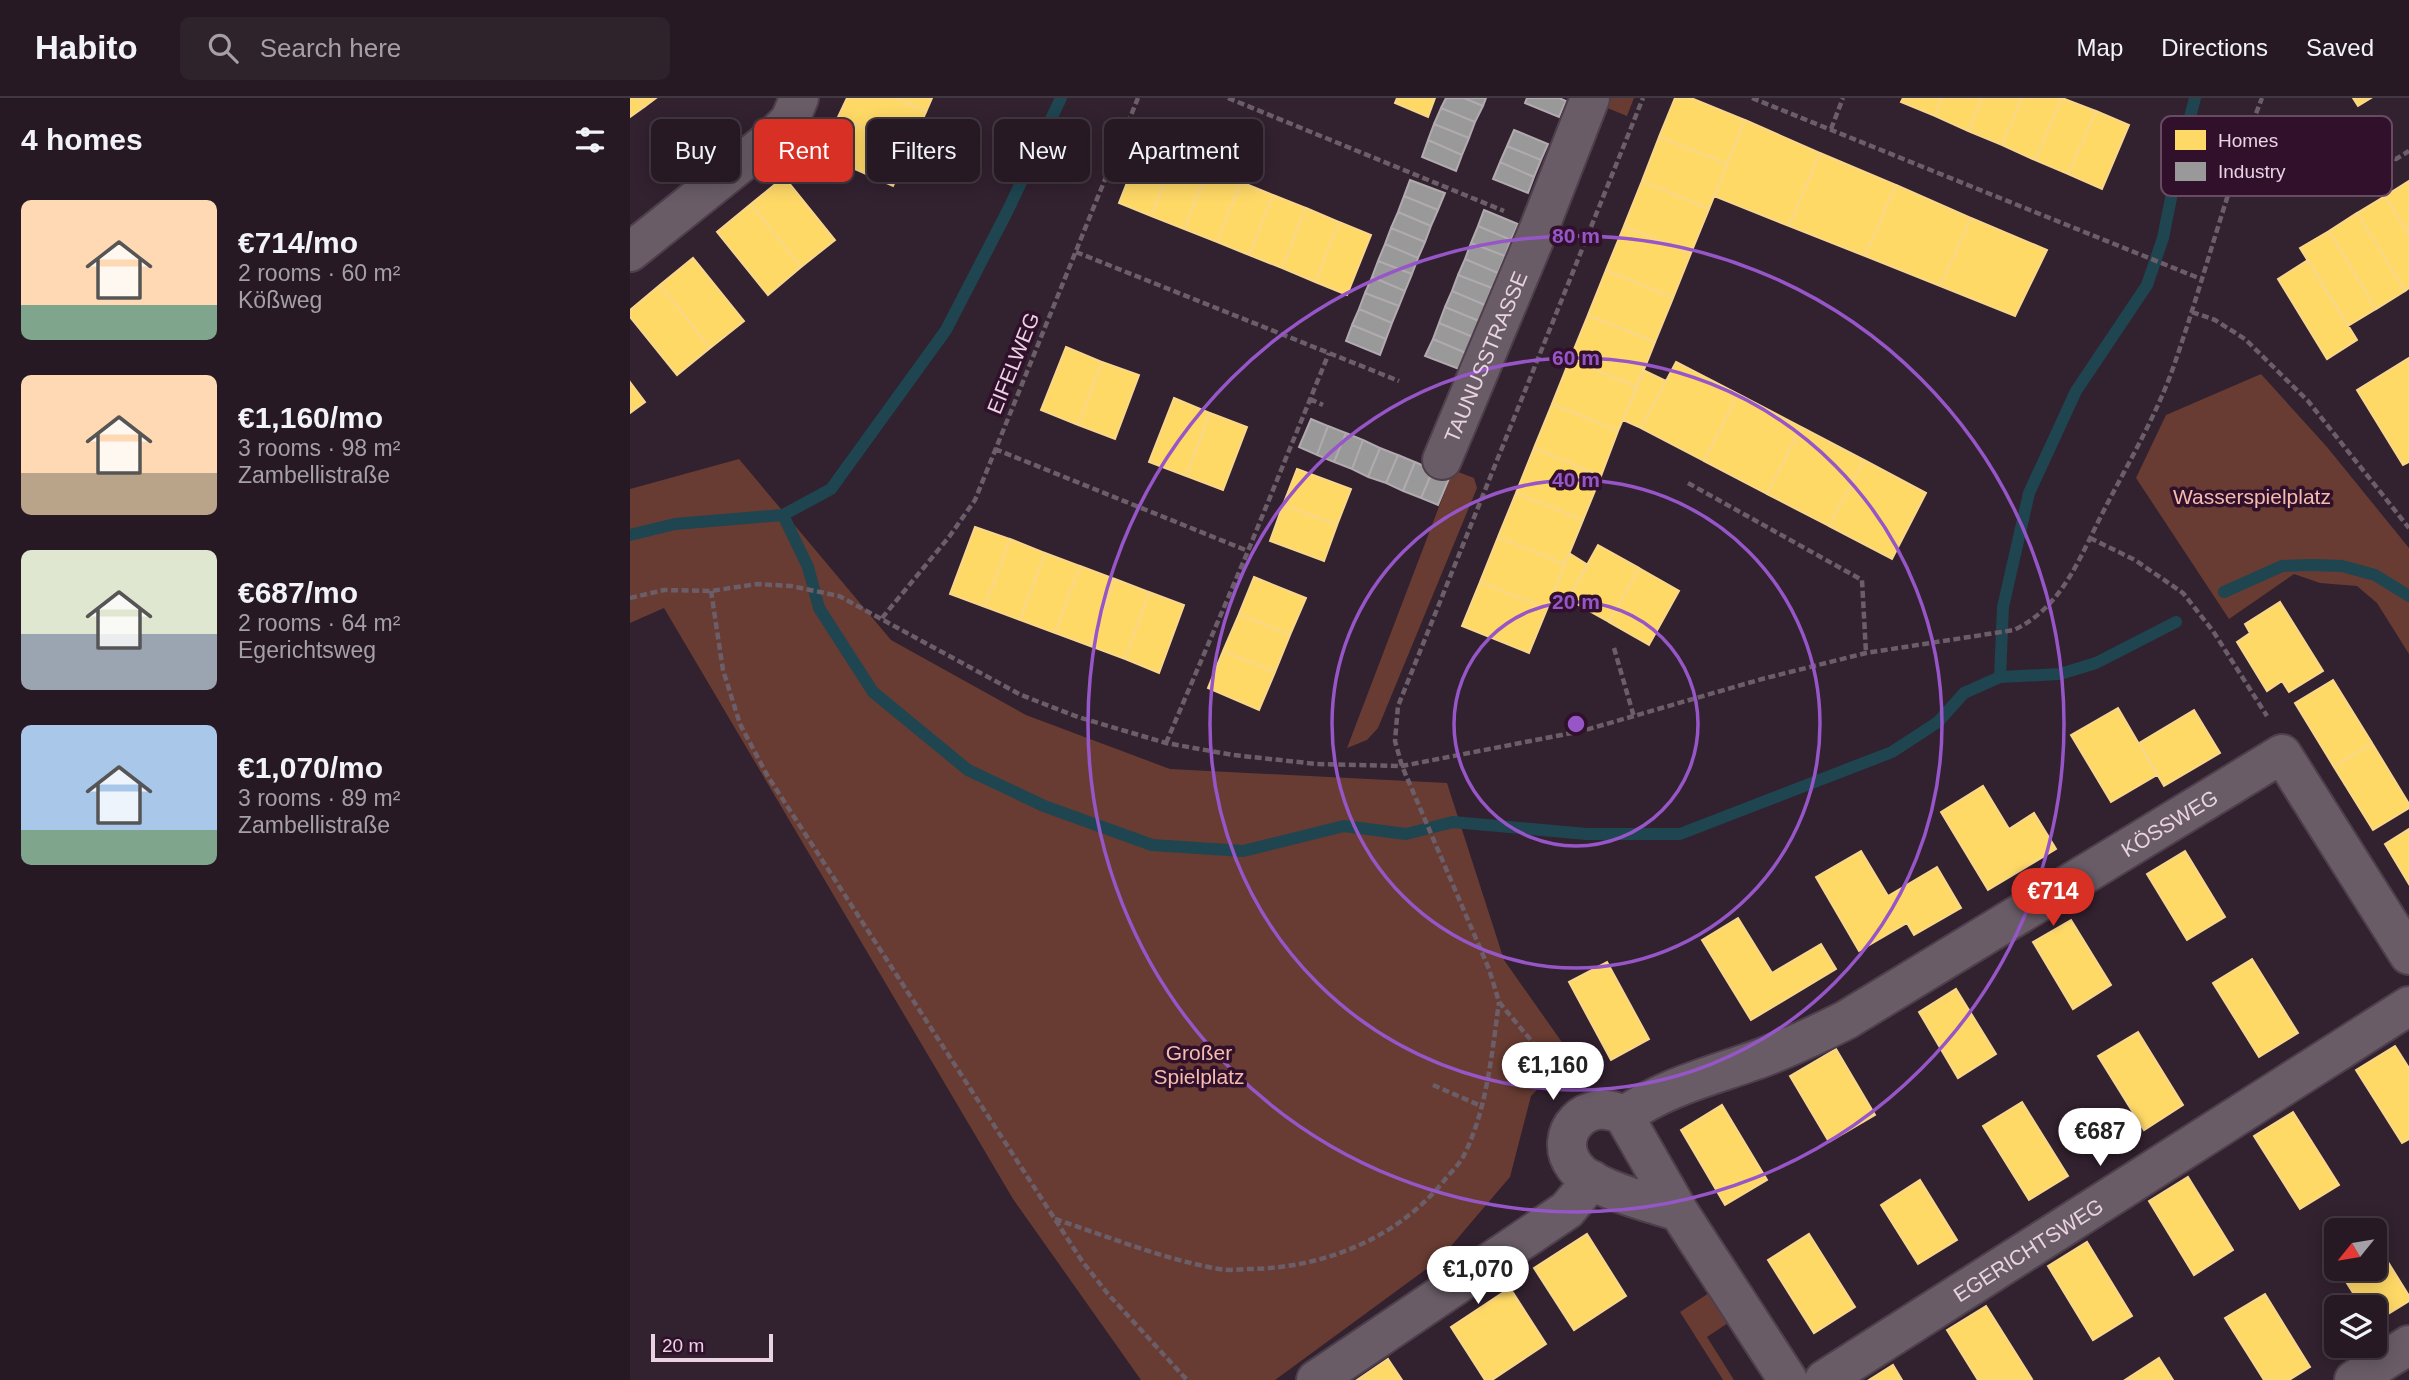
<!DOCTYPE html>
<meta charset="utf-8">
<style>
body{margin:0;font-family:Arial,sans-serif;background:#2e222b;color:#f1f3f6;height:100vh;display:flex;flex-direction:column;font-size:26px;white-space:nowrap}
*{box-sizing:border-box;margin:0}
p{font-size:23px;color:#a4a0a6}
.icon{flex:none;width:38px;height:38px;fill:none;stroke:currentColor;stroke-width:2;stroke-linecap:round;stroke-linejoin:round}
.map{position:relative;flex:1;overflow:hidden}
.panel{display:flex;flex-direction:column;background:#261923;width:630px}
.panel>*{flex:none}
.banner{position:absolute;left:21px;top:21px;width:665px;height:63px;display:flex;gap:14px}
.needle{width:46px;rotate:240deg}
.controls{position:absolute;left:1694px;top:1120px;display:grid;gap:14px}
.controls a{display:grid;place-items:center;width:63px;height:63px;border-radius:10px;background:#261923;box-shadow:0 4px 18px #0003,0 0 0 2px #423841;font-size:35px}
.scale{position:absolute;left:21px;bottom:18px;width:122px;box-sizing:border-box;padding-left:7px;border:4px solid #e9d3e3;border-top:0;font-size:19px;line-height:24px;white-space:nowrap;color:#e9d3e3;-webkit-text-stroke:5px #30102a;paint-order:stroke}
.price{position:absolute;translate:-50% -60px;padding:0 16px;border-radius:24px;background:#fff;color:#222;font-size:23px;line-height:46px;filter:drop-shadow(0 2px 4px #0008)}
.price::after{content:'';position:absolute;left:50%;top:42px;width:21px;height:16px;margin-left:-10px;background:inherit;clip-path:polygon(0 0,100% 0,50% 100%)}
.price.on{background:#d93025;color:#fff}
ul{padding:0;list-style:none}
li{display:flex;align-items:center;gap:21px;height:175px;padding:0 21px}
li span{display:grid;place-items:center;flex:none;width:196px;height:140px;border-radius:10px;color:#555}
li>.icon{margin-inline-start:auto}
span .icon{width:84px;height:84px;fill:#fffc;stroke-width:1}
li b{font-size:30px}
h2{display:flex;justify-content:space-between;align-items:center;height:84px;padding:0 21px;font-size:30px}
.pill{padding:0 24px;border-radius:10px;background:#261923;box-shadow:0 4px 18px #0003,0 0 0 2px #423841;font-size:24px;line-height:63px}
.pill.on{background:#d93025;color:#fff}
header{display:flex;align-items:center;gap:42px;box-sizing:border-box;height:98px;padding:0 35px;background:#261923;border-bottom:2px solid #423841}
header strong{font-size:33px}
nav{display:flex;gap:38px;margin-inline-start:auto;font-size:24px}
.search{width:490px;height:63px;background:#2e222b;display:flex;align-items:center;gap:18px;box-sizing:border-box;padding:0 24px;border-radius:10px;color:#a4a0a6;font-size:26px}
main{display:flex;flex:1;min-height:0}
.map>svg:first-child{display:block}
.green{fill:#683c32}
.homes{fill:#ffd966;stroke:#f8d78c;stroke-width:2}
.industry{fill:#999;stroke:#b1aaaf;stroke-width:2}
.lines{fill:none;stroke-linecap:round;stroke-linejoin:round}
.stream{stroke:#1e4550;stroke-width:12}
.minor-casing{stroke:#4f3f4c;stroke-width:42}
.path{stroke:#6c5e69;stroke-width:4.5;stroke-dasharray:7 3.5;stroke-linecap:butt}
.minor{stroke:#695c66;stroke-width:38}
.ring{fill:none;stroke:#9656c8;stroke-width:3.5}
.labels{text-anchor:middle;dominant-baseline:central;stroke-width:7;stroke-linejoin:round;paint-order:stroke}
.street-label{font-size:21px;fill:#e9d3e3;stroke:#30102a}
.park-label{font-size:21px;fill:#f6bdae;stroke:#30102a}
.key{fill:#30102a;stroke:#684a62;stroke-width:2}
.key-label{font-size:19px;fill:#e9d3e3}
.centre{fill:#9656c8;stroke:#30102a;stroke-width:3.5}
.ring-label{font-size:21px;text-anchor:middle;font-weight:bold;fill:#9656c8;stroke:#30102a;stroke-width:7;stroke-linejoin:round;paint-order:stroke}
</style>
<header>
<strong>Habito</strong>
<div class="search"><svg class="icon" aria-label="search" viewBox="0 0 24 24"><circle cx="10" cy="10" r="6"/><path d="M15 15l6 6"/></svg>Search here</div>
<nav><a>Map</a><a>Directions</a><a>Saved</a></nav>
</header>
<main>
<section class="panel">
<h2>4 homes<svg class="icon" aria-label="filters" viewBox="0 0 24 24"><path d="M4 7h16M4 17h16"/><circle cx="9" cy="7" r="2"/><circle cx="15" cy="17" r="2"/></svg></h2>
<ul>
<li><span style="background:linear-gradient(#ffd9b3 75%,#7fa58c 0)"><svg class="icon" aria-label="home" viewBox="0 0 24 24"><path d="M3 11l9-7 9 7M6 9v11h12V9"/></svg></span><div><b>€714/mo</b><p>2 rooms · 60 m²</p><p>Kößweg</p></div></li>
<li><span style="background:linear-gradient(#ffd9b3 70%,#b9a48a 0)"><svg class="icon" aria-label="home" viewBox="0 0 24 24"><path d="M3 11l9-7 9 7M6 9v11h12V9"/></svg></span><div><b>€1,160/mo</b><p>3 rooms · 98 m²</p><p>Zambellistraße</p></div></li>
<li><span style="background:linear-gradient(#dfe7d0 60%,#9aa5b1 0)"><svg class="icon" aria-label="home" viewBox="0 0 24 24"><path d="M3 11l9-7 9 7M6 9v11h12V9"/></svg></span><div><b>€687/mo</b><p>2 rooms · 64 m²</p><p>Egerichtsweg</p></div></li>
<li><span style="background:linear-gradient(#a9c7e8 75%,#7fa58c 0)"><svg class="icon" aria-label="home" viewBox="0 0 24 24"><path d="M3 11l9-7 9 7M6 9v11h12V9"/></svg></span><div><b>€1,070/mo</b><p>3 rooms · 89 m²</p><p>Zambellistraße</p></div></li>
</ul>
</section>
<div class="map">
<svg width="1779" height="1282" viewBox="0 0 1779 1282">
<rect width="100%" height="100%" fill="#32212f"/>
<!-- green -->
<path class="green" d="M 973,0 L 1004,0 L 997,18 L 970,7 Z
M 1631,276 L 1697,349 L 1779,450 L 1779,556 L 1747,505 L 1727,488 L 1690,485 L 1664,476 L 1599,521 L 1506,380 L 1536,317 Z
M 109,361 L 261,542 L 396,617 L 540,671 L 817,685 L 874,862 L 941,957 L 901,998 L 880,1079 L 810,1161 L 645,1282 L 511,1282 L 383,1101 L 34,510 L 0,525 L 0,391 Z
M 823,372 L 844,380 L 847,390 L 748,630 L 737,642 L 717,650 Z
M 1082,1193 L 1101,1223 L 1077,1239 L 1104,1282 L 1093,1282 L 1050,1214 Z"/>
<!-- homes -->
<path class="homes" d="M 0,0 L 7,0 L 14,9 L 0,19 Z
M 7,0 L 26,0 L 14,9 Z
M 217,0 L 265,0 L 296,14 L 279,51 L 208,19 Z
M 265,0 L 302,0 L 296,14 Z
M 767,0 L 805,0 L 798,19 L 765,5 Z
M 1045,0 L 1061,0 L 1115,22 L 1097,66 L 1029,39 Z
M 1273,0 L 1312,0 L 1305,18 L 1271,4 Z
M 1312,0 L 1352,0 L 1338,33 L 1305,18 Z
M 1352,0 L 1392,0 L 1372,47 L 1338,33 Z
M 1392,0 L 1432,0 L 1405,62 L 1372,47 Z
M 1432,0 L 1466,13 L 1438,76 L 1405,62 Z
M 1723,0 L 1741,0 L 1728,8 Z
M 1466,13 L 1499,27 L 1472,91 L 1438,76 Z
M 208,19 L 279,51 L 263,88 L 191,56 Z
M 1115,22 L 1190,55 L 1159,128 L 1084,98 Z
M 1029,39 L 1097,66 L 1079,111 L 1012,83 Z
M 513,44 L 545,58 L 521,118 L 489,105 Z
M 1190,55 L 1266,87 L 1235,158 L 1159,128 Z
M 545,58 L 578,71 L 554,131 L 521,118 Z
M 578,71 L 611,84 L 587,144 L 554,131 Z
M 154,79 L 205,142 L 171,169 L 121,106 Z
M 1012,83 L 1079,111 L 1061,155 L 994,128 Z
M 1779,83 L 1779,137 L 1755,98 Z
M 611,84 L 643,97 L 619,157 L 587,144 Z
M 1266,87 L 1341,120 L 1310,188 L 1235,158 Z
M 643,97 L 676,110 L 652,170 L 619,157 Z
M 1755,98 L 1779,137 L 1779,190 L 1775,193 L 1727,115 Z
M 121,106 L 171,169 L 138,197 L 87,134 Z
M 676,110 L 709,124 L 685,184 L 652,170 Z
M 1727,115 L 1775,193 L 1746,211 L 1699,133 Z
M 1341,120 L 1417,152 L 1385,218 L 1310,188 Z
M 709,124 L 741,137 L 717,197 L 685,184 Z
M 994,128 L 1061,155 L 1043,200 L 976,172 Z
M 1699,133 L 1746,211 L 1718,228 L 1670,150 Z
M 63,160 L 114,223 L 80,250 L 30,187 Z
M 1678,162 L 1727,242 L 1697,261 L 1648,181 Z
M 976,172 L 1043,200 L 1025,244 L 958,217 Z
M 30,187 L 80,250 L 47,277 L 0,219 L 0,212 Z
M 958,217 L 1025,244 L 1007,289 L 940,261 Z
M 436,249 L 472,264 L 448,327 L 411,312 Z
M 1779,260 L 1779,364 L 1773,367 L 1727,292 Z
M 940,261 L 1007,289 L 988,333 L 922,306 Z
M 472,264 L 509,277 L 485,341 L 448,327 Z
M 1046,264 L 1108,296 L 1074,363 L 1011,330 Z
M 1013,272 L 1036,283 L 1011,330 L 993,322 Z
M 0,284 L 15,304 L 0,315 Z
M 1108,296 L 1171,329 L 1137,396 L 1074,363 Z
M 544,300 L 580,315 L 556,378 L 519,364 Z
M 922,306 L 988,333 L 971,378 L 904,350 Z
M 580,315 L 617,329 L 593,392 L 556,378 Z
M 1171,329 L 1234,362 L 1199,428 L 1137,396 Z
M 904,350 L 971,378 L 953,422 L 886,395 Z
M 1234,362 L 1296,395 L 1262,461 L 1199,428 Z
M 667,371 L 721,391 L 707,427 L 653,407 Z
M 886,395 L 953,422 L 935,466 L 868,439 Z
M 653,407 L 707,427 L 694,463 L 640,443 Z
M 345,429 L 380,441 L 355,509 L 320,496 Z
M 868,439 L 935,466 L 917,511 L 850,484 Z
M 380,441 L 415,455 L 390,522 L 355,509 Z
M 968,447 L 1009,470 L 979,524 L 938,501 Z
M 415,455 L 450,468 L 425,535 L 390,522 Z
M 939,455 L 958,467 L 938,501 L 924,495 Z
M 450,468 L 485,481 L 460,548 L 425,535 Z
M 1009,470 L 1049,493 L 1019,547 L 979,524 Z
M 624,479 L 676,500 L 660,537 L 609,516 Z
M 485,481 L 519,494 L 495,561 L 460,548 Z
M 850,484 L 917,511 L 899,555 L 832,528 Z
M 519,494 L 554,507 L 529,575 L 495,561 Z
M 1650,504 L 1693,573 L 1659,594 L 1652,583 L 1637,593 L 1607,544 L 1620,535 L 1615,526 Z
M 609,516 L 660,537 L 645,574 L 593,553 Z
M 593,553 L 645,574 L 629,612 L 578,590 Z
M 1703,582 L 1742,645 L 1704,669 L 1665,605 Z
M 1488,610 L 1527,677 L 1481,704 L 1441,637 Z
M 1564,612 L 1590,655 L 1534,688 L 1509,645 Z
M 1742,645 L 1779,706 L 1779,710 L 1743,732 L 1704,669 Z
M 1353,688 L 1379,731 L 1404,715 L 1426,751 L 1358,792 L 1311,714 Z
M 1779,731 L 1779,786 L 1755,746 Z
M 1231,753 L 1258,798 L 1307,769 L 1331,810 L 1284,837 L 1277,825 L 1229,853 L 1186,779 Z
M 1555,753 L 1595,819 L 1557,842 L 1517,776 Z
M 1108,820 L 1142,875 L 1191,846 L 1206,871 L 1121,922 L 1072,842 Z
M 1441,822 L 1481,887 L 1443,911 L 1403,844 Z
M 1622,861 L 1668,935 L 1629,959 L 1583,885 Z
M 977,864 L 1019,941 L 981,962 L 939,884 Z
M 1326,891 L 1366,956 L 1328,980 L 1289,914 Z
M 1508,934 L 1553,1007 L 1514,1032 L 1468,958 Z
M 1765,948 L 1779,970 L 1779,1041 L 1772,1045 L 1726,972 Z
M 1206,951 L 1245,1017 L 1199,1044 L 1160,978 Z
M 1392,1004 L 1438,1078 L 1399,1102 L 1353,1028 Z
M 1092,1007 L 1137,1082 L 1095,1107 L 1051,1032 Z
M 1663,1014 L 1709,1087 L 1670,1111 L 1624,1038 Z
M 1558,1079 L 1603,1152 L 1564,1177 L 1519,1103 Z
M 1290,1082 L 1327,1142 L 1288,1166 L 1251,1107 Z
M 957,1136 L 996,1198 L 944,1232 L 904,1170 Z
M 1179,1136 L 1225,1209 L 1184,1235 L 1138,1162 Z
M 1745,1143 L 1779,1198 L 1779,1203 L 1745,1224 L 1745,1209 L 1732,1209 L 1708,1171 L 1745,1171 Z
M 1457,1144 L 1502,1218 L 1463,1242 L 1418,1168 Z
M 1706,1147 L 1706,1168 L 1697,1153 Z
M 880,1190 L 916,1246 L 862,1282 L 855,1282 L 821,1229 Z
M 1635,1196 L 1680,1269 L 1659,1282 L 1634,1282 L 1595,1220 Z
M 1356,1208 L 1402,1281 L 1400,1282 L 1348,1282 L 1317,1232 Z
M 1529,1260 L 1543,1282 L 1495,1282 Z
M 758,1261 L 772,1282 L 727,1282 Z
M 1263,1267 L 1272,1282 L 1239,1282 Z"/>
<!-- industry -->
<path class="industry" d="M 816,0 L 834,0 L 853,8 L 845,24 L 811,10 Z
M 834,0 L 856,0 L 853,8 Z
M 897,0 L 929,0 L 936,3 L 929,19 L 895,5 Z
M 811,10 L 845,24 L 839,40 L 804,26 Z
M 804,26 L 839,40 L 832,57 L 798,42 Z
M 884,32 L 918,46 L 911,62 L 877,48 Z
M 798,42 L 832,57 L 826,73 L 792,59 Z
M 877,48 L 911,62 L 904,79 L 870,64 Z
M 870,64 L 904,79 L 898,95 L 863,81 Z
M 780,82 L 815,95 L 808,112 L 774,98 Z
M 774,98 L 808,112 L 801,128 L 768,114 Z
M 854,112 L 888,126 L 881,142 L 848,128 Z
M 768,114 L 801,128 L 795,144 L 761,130 Z
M 848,128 L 881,142 L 875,158 L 841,145 Z
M 761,130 L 795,144 L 788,160 L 755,146 Z
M 841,145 L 875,158 L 868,175 L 835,161 Z
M 755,146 L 788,160 L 782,176 L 748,163 Z
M 835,161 L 868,175 L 862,190 L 828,177 Z
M 748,163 L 782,176 L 775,193 L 742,179 Z
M 828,177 L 862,190 L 855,207 L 822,193 Z
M 742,179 L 775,193 L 769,208 L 735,195 Z
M 822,193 L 855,207 L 849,223 L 815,209 Z
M 735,195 L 769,208 L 762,225 L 729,211 Z
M 815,209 L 849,223 L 843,239 L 809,225 Z
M 729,211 L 762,225 L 756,241 L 722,227 Z
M 809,225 L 843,239 L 836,255 L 803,241 Z
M 722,227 L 756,241 L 750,257 L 716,243 Z
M 803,241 L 836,255 L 829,271 L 795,258 Z
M 681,321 L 698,328 L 687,357 L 669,349 Z
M 698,328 L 716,335 L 704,364 L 687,357 Z
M 716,335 L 733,342 L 722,371 L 704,364 Z
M 733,342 L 750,350 L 738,379 L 722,371 Z
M 750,350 L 768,357 L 756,385 L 738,379 Z
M 768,357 L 785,364 L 773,393 L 756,385 Z
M 785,364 L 803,372 L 791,400 L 773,393 Z
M 803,372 L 820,378 L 808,407 L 791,400 Z"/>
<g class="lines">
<!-- stream -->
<path class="stream" d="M 153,417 L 178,469 L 189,510 L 243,594 L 338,672 L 414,708 L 522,747 L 613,753 L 714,728 L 776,736 L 823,724 L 957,736 L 1050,736 L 1262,654 L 1308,624 L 1334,595 L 1370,579 L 1430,576 L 1466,565 L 1546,524
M 0,437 L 45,426 L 153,417 L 201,391 L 316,232 L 378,112 L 431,0
M 1594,494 L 1652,468 L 1682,467 L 1712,468 L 1745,477 L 1779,498
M 1370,579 L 1373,509 L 1399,395 L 1446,293 L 1517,187 L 1533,140 L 1548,65 L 1565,0"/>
<defs>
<g id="minor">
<path d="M 0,154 L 141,41 L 160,22 L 169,0"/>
<path id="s1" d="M 812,362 L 910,128 L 960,0"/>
<path id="s2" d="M 994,1018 C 1032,991 1074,980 1117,965 C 1151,954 1184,938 1216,922 L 1652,656 L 1779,857"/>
<path d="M 1049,1114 C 1023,1105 961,1091 945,1069 C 920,1036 958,996 994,1018 L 1049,1114 L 1158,1282"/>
<path d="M 686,1282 L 937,1112 L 962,1082"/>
<path id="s3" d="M 1194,1282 L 1779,908"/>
<path d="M 1724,1282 L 1779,1247"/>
</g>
</defs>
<!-- minor casing -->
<use href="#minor" class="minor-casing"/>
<!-- path -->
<path class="path" d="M 598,0 L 874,113
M 1122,0 L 1571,181
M 1622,25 L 1766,61 L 1779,53
M 1201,31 L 1213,0
M 446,154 L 769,283
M 1562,214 L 1585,222 L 1615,241 L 1678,303 L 1779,430
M 680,301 L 693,307
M 365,351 L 618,453
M 1058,385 L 1232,482 L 1236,555
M 1460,440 L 1505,462 L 1553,495 L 1583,533 L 1637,618
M 81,493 L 93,572 L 110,626 L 137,677 L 452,1163 L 478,1196 L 557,1282
M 0,500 L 34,492 L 81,493 L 127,486 L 161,488 L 209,498 L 391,597 L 448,619 L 536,645 L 603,657 L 687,666 L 772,668 L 952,633 L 1132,581 L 1236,555 L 1384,532 C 1432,509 1449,461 1472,416 C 1496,369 1524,322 1542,273 C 1574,182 1597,89 1632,0
M 252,520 L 319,439 L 345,402 L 508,0
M 984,550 L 1004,619
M 536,645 L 618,453 L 699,255
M 934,982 L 869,904 L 859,871 L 772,668 L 765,643 L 768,608 L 1013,0
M 803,987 L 851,1008
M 425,1121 C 479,1139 533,1161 589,1171 C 599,1173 610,1171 620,1171 C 693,1170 766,1141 813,1084 C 819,1076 828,1068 833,1059 C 857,1013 862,954 869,904"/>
<!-- minor -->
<use href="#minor" class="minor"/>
</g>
<!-- distance rings -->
<g class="ring">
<circle cx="946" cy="626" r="122"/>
<circle cx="946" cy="626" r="244"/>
<circle cx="946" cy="626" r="366"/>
<circle cx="946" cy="626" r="488"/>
</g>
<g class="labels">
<!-- street labels -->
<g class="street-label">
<text stroke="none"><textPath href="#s1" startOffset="112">TAUNUSSTRASSE</textPath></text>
<text transform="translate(383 265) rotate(-68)">EIFELWEG</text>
<text stroke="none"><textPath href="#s2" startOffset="621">KÖSSWEG</textPath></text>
<text stroke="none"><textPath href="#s3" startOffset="242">EGERICHTSWEG</textPath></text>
</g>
<!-- park labels -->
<g class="park-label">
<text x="1622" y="398">Wasserspielplatz</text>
<text x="569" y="954">Großer<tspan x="569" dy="24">Spielplatz</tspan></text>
</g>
</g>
<!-- legend -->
<rect x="1531" y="18" width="231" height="80" rx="10" class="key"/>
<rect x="1545" y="32" width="31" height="20" fill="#ffd966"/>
<rect x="1545" y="64" width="31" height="19" fill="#999"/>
<g class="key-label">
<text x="1588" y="49">Homes</text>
<text x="1588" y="80">Industry</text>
</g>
<circle cx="946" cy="626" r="10" class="centre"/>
<g class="ring-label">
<text x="946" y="145">80 m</text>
<text x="946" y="267">60 m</text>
<text x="946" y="389">40 m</text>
<text x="946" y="511">20 m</text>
</g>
</svg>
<div class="controls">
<a><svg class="needle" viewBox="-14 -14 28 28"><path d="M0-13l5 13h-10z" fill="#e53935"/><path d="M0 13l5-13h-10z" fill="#a4a0a6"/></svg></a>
<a><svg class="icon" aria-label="layers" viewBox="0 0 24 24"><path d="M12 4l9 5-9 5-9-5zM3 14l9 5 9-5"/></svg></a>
</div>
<div class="scale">20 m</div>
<b class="price on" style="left:1423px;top:830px">€714</b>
<b class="price" style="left:923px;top:1004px">€1,160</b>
<b class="price" style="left:1470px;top:1070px">€687</b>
<b class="price" style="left:848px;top:1208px">€1,070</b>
<div class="banner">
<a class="pill">Buy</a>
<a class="pill on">Rent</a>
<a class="pill">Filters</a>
<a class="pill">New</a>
<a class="pill">Apartment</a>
</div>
</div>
</main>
